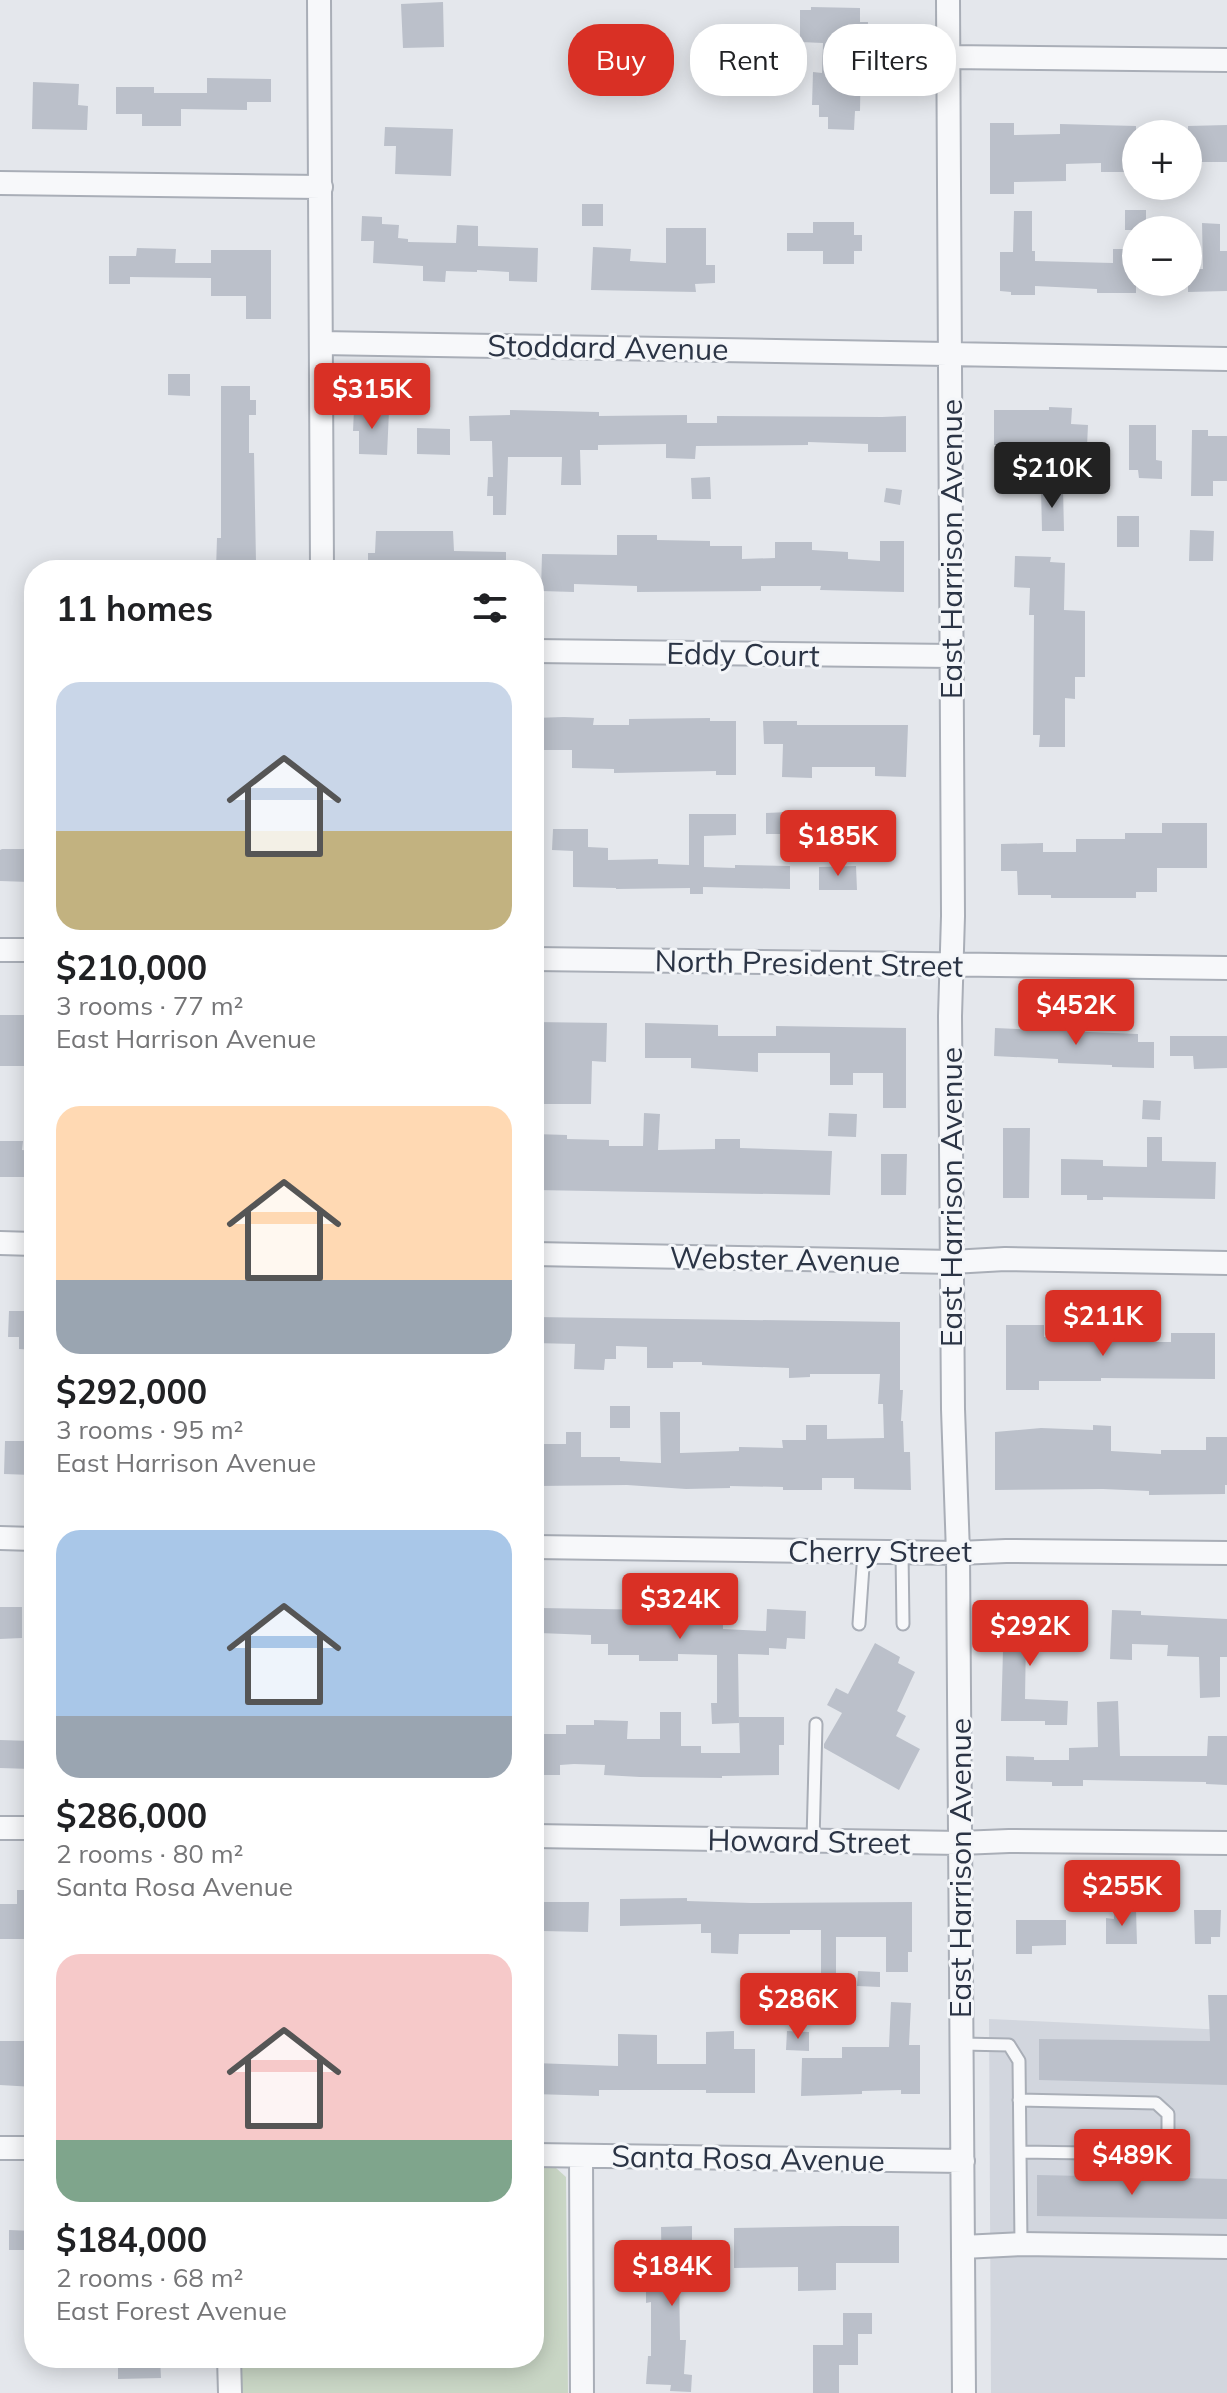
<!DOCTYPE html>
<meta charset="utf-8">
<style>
body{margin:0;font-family:Mulish,sans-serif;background:#f2f2f2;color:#202124;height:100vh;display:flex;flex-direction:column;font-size:30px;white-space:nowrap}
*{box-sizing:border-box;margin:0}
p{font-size:26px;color:#757577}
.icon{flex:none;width:44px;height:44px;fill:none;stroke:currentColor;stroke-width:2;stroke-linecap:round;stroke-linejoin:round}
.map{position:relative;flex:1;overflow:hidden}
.panel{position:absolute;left:24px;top:560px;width:520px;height:1808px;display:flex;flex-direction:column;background:#fff;border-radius:32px;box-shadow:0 4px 20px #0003}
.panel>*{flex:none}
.banner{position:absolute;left:568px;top:24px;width:538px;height:72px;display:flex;gap:16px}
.fabs{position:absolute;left:1122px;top:120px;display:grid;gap:16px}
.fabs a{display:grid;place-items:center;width:80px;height:80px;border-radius:50%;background:#fff;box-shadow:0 4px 20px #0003;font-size:40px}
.price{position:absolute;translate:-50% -68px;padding:0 18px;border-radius:8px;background:#d93025;color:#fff;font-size:26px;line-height:52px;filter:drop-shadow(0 2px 4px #0008)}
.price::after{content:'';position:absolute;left:50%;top:48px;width:24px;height:18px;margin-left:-12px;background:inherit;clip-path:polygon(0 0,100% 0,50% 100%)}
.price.current{background:#222;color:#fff}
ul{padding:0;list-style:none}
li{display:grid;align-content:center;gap:16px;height:424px;padding:0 32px}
li span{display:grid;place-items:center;height:248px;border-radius:24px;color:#555}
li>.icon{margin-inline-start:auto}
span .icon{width:144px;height:144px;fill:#fffc;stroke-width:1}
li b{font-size:34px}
h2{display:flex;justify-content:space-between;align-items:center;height:96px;padding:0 32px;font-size:34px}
.tag{padding:0 28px;border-radius:32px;background:#fff;box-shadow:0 4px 20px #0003;font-size:28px;line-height:72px}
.tag.current{background:#d93025;color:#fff}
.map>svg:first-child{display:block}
.built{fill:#d2d6de}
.green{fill:#c9d6c5}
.building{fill:#bbc0ca}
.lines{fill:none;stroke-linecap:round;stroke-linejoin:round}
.lane-casing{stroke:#a9aeb7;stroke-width:15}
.street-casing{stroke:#a9aeb7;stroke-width:26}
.lane{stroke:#f7f8fa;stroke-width:11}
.street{stroke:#f7f8fa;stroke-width:22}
.labels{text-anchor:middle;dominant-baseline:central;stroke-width:6;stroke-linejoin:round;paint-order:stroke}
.street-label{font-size:30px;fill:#2b3445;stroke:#f4f6f9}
</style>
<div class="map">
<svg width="1227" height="2393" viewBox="0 0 1227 2393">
<rect width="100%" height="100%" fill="#e4e7ec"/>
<!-- built -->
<path class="built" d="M 989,2019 L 1227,2030 L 1227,2393 L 991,2393 Z"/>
<!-- green -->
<path class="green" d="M 534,2168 L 556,2168 L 566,2177 L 568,2393 L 242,2393 L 242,2358 L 534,2358 Z"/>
<!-- building -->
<path class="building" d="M 443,2 L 444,47 L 403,48 L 401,4 Z
M 811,7 L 860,8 L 860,22 L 868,22 L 867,52 L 861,52 L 860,111 L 855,111 L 854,130 L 828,129 L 828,117 L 819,117 L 819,105 L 812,105 L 813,72 L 822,73 L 823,43 L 800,42 L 800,10 L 811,10 Z
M 767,43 L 792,43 L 791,66 L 766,65 Z
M 207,78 L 271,79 L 271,102 L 247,102 L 247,110 L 181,109 L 181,126 L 142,126 L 142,114 L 116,114 L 116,87 L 154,87 L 154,93 L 207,93 Z
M 33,82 L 79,84 L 78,105 L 88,106 L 87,130 L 32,129 Z
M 990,123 L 1014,123 L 1014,135 L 1060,134 L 1060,124 L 1136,126 L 1136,172 L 1101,172 L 1101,163 L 1066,164 L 1066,181 L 1014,182 L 1014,194 L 990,194 Z
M 1227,125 L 1227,162 L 1188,162 L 1188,126 Z
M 385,127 L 453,129 L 451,176 L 395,174 L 396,146 L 384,146 Z
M 582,204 L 603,204 L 603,226 L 582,226 Z
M 1125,210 L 1146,210 L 1146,230 L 1125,230 Z
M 1014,211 L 1032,211 L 1032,251 L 1035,251 L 1035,261 L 1113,263 L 1113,249 L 1136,249 L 1136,293 L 1097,293 L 1097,289 L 1035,286 L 1035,295 L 1011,295 L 1011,292 L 1000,291 L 1000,252 L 1013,252 Z
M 362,216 L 382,217 L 382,224 L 399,225 L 398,238 L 408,239 L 408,242 L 456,243 L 457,225 L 478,226 L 478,246 L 538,248 L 537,282 L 509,281 L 509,272 L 477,270 L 477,272 L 446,271 L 445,282 L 423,281 L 423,266 L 373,263 L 374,241 L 361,241 Z
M 813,222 L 854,222 L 854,235 L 862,235 L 862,251 L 854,251 L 854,264 L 823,264 L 823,251 L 787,251 L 787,233 L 813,233 Z
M 1202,223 L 1220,224 L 1220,251 L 1227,251 L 1227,291 L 1188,292 L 1188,269 L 1203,269 Z
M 666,228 L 706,228 L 706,265 L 715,265 L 715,283 L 695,284 L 696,292 L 591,290 L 593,247 L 631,249 L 630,261 L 666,263 Z
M 137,248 L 176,249 L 175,263 L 211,263 L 211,250 L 271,250 L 271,319 L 246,319 L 246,296 L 211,296 L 211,278 L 130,277 L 130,284 L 109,284 L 109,256 L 136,256 Z
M 168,374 L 190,374 L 190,396 L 168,395 Z
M 221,386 L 250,386 L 250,400 L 256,400 L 256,415 L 249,415 L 249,453 L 254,453 L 256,562 L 241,561 L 241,570 L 216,570 L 217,538 L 221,538 Z
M 1049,407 L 1072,408 L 1071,424 L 1088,425 L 1086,468 L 1065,467 L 1066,452 L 1047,451 L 1047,444 L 994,445 L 994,410 L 1049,410 Z
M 354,409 L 389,411 L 387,455 L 359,454 L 359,431 L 353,431 Z
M 510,410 L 599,412 L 599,416 L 687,415 L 687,423 L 717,423 L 717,416 L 882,417 L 906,416 L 906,452 L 868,452 L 868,444 L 808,442 L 808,445 L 696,446 L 695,459 L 666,458 L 666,444 L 598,445 L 598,450 L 580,450 L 581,485 L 561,485 L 562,457 L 508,457 L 506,515 L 493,515 L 493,496 L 487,496 L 488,477 L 493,477 L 492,441 L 470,441 L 469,416 L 510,415 Z
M 1129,425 L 1156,425 L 1156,460 L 1162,461 L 1162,479 L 1139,478 L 1138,470 L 1129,470 Z
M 417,428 L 450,429 L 450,455 L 417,454 Z
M 1192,430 L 1208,430 L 1208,436 L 1227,436 L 1227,481 L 1213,481 L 1213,496 L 1191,496 Z
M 710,477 L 711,499 L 692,499 L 691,478 Z
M 997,478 L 1021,479 L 1021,494 L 997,493 Z
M 886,488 L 902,490 L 900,505 L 884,502 Z
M 1041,489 L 1063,489 L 1064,531 L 1042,531 Z
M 1117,516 L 1139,516 L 1139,547 L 1117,547 Z
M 1190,530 L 1214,531 L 1213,561 L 1189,561 Z
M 376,531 L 453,531 L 454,551 L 506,552 L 506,570 L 468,570 L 468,567 L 432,567 L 432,570 L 368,570 L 368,553 L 375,553 Z
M 617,535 L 657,535 L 657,540 L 710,541 L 710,546 L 742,546 L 742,559 L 775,558 L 775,542 L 812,542 L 812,550 L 848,552 L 848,559 L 880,561 L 880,541 L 904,541 L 904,592 L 820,590 L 821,586 L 761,586 L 761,591 L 637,592 L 637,586 L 574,584 L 574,592 L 541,591 L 542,554 L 617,555 Z
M 1015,556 L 1051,557 L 1050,562 L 1065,563 L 1064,610 L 1085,611 L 1085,677 L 1075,677 L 1075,699 L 1065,698 L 1065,747 L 1039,747 L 1040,735 L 1033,735 L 1034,615 L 1029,615 L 1030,588 L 1014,587 Z
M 564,717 L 594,718 L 593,725 L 629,725 L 629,719 L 710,718 L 710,721 L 736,721 L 736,775 L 716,775 L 716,771 L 614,773 L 614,769 L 572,768 L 572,750 L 534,750 L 534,718 Z
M 763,721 L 797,721 L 797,725 L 908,725 L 906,777 L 875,776 L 875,767 L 812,767 L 812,778 L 782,777 L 783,744 L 764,744 Z
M 789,812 L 789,834 L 766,834 L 766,813 Z
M 689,814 L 736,814 L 736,835 L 704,836 L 704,867 L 735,868 L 735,865 L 790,866 L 790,889 L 703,887 L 703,894 L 690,894 L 690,888 L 616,889 L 616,888 L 573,887 L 573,851 L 552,850 L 553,829 L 588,829 L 588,847 L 608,848 L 608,860 L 658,859 L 658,864 L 689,865 Z
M 819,815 L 838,815 L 838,834 L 819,834 Z
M 1162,823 L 1207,823 L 1207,868 L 1157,868 L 1157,892 L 1136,892 L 1136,898 L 1051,898 L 1051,895 L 1018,895 L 1017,871 L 1001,871 L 1001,844 L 1043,843 L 1043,852 L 1076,852 L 1076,839 L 1125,839 L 1125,833 L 1162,833 Z
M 2,849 L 30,849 L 30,882 L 0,881 L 0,850 Z
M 856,866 L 857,890 L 819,890 L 819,867 Z
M 0,1015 L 28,1015 L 28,1066 L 0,1066 Z
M 534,1022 L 607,1023 L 606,1062 L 592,1061 L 591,1104 L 534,1104 Z
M 645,1023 L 718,1025 L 718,1036 L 776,1036 L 776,1026 L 906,1028 L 906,1108 L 883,1108 L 883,1073 L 853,1073 L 853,1085 L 830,1085 L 830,1053 L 758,1053 L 758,1072 L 691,1068 L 691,1058 L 645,1058 Z
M 995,1028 L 1138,1034 L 1138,1042 L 1154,1042 L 1154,1068 L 1112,1067 L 1112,1065 L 1058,1063 L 1058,1059 L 994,1056 Z
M 1170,1036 L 1227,1036 L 1227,1068 L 1194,1069 L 1193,1056 L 1170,1056 Z
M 1143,1100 L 1161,1101 L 1160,1120 L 1142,1119 Z
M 644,1113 L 660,1114 L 658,1150 L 715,1149 L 715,1139 L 740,1139 L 740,1148 L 832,1151 L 830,1195 L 534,1190 L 534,1134 L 567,1135 L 567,1139 L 609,1140 L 609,1146 L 643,1146 Z
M 829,1113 L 857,1114 L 856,1137 L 828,1136 Z
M 1003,1128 L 1030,1128 L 1029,1198 L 1003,1198 Z
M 1147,1137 L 1162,1137 L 1162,1161 L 1216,1162 L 1215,1199 L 1103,1197 L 1103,1200 L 1087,1200 L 1087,1195 L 1061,1195 L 1061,1159 L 1103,1160 L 1103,1166 L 1147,1167 Z
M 0,1141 L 23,1141 L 22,1150 L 34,1151 L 34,1177 L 0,1177 Z
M 881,1154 L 907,1154 L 906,1195 L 881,1195 Z
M 9,1311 L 34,1311 L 34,1350 L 19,1349 L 19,1337 L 8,1337 Z
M 534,1317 L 900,1322 L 900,1390 L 903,1390 L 901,1421 L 903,1421 L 904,1452 L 910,1452 L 911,1490 L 854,1489 L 854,1478 L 822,1478 L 822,1490 L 783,1490 L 783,1487 L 730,1486 L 730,1488 L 686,1489 L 627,1485 L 538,1486 L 539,1444 L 566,1444 L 566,1432 L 581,1432 L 581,1457 L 620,1457 L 620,1461 L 661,1463 L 660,1412 L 680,1412 L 680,1453 L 739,1451 L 739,1447 L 783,1448 L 782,1440 L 806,1440 L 806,1425 L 827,1425 L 827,1439 L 884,1438 L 883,1404 L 878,1404 L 880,1374 L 810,1374 L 810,1377 L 789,1378 L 789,1368 L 702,1365 L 702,1362 L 673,1362 L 673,1368 L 647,1368 L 647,1347 L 616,1346 L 616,1359 L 605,1359 L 604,1370 L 574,1369 L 575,1344 L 534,1343 Z
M 1006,1325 L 1044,1325 L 1044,1337 L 1112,1338 L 1112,1331 L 1132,1331 L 1132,1342 L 1171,1342 L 1171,1333 L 1215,1333 L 1215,1379 L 1101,1378 L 1101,1381 L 1039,1381 L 1039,1390 L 1006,1390 Z
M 610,1406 L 630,1406 L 630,1428 L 610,1428 Z
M 1093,1425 L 1111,1426 L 1111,1451 L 1161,1454 L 1161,1450 L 1206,1450 L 1206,1437 L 1227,1437 L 1227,1485 L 1225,1485 L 1225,1494 L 1149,1495 L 1149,1491 L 1103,1489 L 995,1490 L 995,1432 L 1041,1428 L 1093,1430 Z
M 5,1441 L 33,1441 L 32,1475 L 4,1474 Z
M 0,1607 L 22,1607 L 22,1638 L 0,1639 Z
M 540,1608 L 659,1610 L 659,1625 L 697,1625 L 697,1610 L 723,1611 L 723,1629 L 766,1631 L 767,1609 L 806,1611 L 805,1639 L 787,1638 L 786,1649 L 769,1648 L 769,1655 L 738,1654 L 739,1723 L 712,1724 L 711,1703 L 717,1703 L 717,1655 L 678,1654 L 678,1661 L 639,1661 L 639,1655 L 608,1655 L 608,1644 L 591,1644 L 591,1635 L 539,1633 Z
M 1112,1610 L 1141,1611 L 1141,1615 L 1227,1619 L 1227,1657 L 1220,1657 L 1220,1697 L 1200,1698 L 1199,1657 L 1167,1656 L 1168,1645 L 1132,1644 L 1132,1660 L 1110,1659 Z
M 1050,1614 L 1072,1614 L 1071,1639 L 1026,1637 L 1025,1699 L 1068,1701 L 1067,1725 L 1045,1725 L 1045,1721 L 1001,1721 L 1004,1615 L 1050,1616 Z
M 875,1643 L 900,1657 L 898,1663 L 915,1672 L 897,1711 L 906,1716 L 896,1736 L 920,1749 L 899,1790 L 824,1748 L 824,1744 L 842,1713 L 827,1705 L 836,1688 L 848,1694 Z
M 1118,1701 L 1120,1756 L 1207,1756 L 1208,1736 L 1227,1736 L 1227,1785 L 1206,1784 L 1206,1782 L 1083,1780 L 1083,1786 L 1052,1786 L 1052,1782 L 1006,1781 L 1006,1756 L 1034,1757 L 1034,1760 L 1069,1760 L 1069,1748 L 1098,1747 L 1097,1702 Z
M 660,1712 L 681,1712 L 681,1746 L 701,1746 L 701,1753 L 740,1753 L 739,1717 L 784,1717 L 784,1745 L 779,1745 L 779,1775 L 722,1776 L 722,1778 L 640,1777 L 604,1775 L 605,1765 L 574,1764 L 560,1765 L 560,1775 L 543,1775 L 542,1734 L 566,1734 L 566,1725 L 594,1725 L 594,1720 L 628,1721 L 627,1739 L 660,1739 Z
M 0,1740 L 32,1741 L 31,1769 L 0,1768 Z
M 17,1890 L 34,1890 L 34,1939 L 0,1939 L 0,1904 L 17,1904 Z
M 687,1898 L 687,1901 L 751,1903 L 912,1902 L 912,1952 L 908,1952 L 908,1972 L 886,1972 L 886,1937 L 836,1937 L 836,1974 L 821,1974 L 821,1930 L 790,1930 L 790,1934 L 739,1934 L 738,1954 L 711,1953 L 711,1933 L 701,1933 L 701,1924 L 620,1926 L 620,1899 Z
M 542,1902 L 589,1902 L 588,1932 L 542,1931 Z
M 1114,1909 L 1136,1909 L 1137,1944 L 1106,1944 L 1106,1918 L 1114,1919 Z
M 1194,1910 L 1221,1910 L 1220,1937 L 1211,1937 L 1211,1944 L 1195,1944 Z
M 1016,1920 L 1066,1920 L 1066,1945 L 1032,1946 L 1032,1954 L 1016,1954 Z
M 858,1971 L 880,1972 L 880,1987 L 857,1986 Z
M 1208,1995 L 1227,1995 L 1227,2085 L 1039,2080 L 1039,2039 L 1210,2041 Z
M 891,2002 L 911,2003 L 909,2045 L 920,2045 L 920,2094 L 901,2094 L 901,2090 L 862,2091 L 862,2094 L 801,2096 L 802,2058 L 842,2058 L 842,2047 L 889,2047 Z
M 734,2031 L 734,2049 L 755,2049 L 755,2093 L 706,2093 L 706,2090 L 599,2090 L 599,2096 L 534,2094 L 534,2063 L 618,2066 L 618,2034 L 657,2035 L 657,2064 L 706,2064 L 706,2032 Z
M 787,2031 L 809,2032 L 809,2051 L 786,2050 Z
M 0,2041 L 33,2041 L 34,2087 L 0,2085 Z
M 1037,2175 L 1227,2179 L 1227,2219 L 1037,2216 Z
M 692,2226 L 692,2254 L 713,2255 L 712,2277 L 679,2275 L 680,2340 L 686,2340 L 684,2374 L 692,2375 L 691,2392 L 670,2391 L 671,2385 L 646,2384 L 648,2356 L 651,2356 L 651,2302 L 646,2303 L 646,2281 L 662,2281 L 661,2227 Z
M 842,2226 L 899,2226 L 899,2263 L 836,2263 L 836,2290 L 798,2291 L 798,2267 L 734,2268 L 734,2228 Z
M 9,2230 L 34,2231 L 34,2250 L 9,2250 Z
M 843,2313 L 872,2313 L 872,2334 L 858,2334 L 858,2365 L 839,2365 L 839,2393 L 813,2393 L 813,2345 L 843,2345 Z
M 134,2358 L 160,2358 L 161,2378 L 118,2379 L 118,2362 L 135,2362 Z"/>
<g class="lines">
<defs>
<path id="lane" d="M 902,1552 L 903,1624
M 859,1624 L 864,1552
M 813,1841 L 816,1724
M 962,2044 L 1009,2045 L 1019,2061 L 1021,2244
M 1019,2100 L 1156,2103 L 1168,2114 L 1168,2141 L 1157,2154 L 1020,2152"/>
<path id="street" d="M 319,0 L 322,570
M 948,0 L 953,916 L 950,1016 L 953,1409 L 958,1553 L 964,2393
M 948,57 L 1227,60
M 0,183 L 321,187
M 321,343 L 1227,359
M 534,651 L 952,656
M 0,950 L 34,950
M 534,959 L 1227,968
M 0,1243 L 34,1244
M 534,1254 L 952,1262 L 1005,1259 L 1227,1263
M 0,1538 L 34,1539
M 534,1547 L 958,1553 L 1006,1551 L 1227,1553
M 0,1828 L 34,1828
M 534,1836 L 960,1843 L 1009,1841 L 1227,1843
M 0,2148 L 34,2148
M 534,2155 L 963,2161
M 581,2156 L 582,2393
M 963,2247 L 1021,2244 L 1227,2247
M 229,2358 L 230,2393"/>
</defs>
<!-- lane casing -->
<use href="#lane" class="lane-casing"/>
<!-- street casing -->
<use href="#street" class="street-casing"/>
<!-- lane -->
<use href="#lane" class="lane"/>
<!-- street -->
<use href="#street" class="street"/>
</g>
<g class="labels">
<!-- street labels -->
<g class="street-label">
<text transform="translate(608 347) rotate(1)">Stoddard Avenue</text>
<text transform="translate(951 549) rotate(-90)">East Harrison Avenue</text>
<text transform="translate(743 654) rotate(1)">Eddy Court</text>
<text transform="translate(809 963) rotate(1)">North President Street</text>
<text transform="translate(951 1197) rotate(-90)">East Harrison Avenue</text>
<text transform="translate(785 1259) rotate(1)">Webster Avenue</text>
<text x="880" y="1551">Cherry Street</text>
<text transform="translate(809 1841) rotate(1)">Howard Street</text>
<text transform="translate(960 1868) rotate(-90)">East Harrison Avenue</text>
<text transform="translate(748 2158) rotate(1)">Santa Rosa Avenue</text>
</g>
</g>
</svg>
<div class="fabs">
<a>+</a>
<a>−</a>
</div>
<b class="price" style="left:372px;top:431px">$315K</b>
<b class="price current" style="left:1052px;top:510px">$210K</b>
<b class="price" style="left:838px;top:878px">$185K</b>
<b class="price" style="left:1076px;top:1047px">$452K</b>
<b class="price" style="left:1103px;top:1358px">$211K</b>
<b class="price" style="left:680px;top:1641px">$324K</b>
<b class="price" style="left:1030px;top:1668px">$292K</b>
<b class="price" style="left:1122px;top:1928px">$255K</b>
<b class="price" style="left:798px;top:2041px">$286K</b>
<b class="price" style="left:1132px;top:2197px">$489K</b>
<b class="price" style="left:672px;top:2308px">$184K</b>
<div class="banner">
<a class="tag current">Buy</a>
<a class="tag">Rent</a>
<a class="tag">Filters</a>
</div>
<section class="panel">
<h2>11 homes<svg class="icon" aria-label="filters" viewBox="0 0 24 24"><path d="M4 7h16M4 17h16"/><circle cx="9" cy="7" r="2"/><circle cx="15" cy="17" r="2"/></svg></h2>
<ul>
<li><span style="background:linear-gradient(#c9d6e8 60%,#c2b280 0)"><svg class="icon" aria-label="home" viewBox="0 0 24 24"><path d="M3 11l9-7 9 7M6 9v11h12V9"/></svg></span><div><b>$210,000</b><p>3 rooms · 77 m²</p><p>East Harrison Avenue</p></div></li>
<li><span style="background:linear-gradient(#ffd9b3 70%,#9aa5b1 0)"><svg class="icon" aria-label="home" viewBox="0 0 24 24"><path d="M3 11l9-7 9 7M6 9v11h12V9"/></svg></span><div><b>$292,000</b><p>3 rooms · 95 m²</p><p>East Harrison Avenue</p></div></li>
<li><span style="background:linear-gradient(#a9c7e8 75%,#9aa5b1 0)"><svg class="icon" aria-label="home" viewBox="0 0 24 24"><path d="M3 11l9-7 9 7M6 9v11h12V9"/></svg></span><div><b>$286,000</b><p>2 rooms · 80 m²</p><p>Santa Rosa Avenue</p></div></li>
<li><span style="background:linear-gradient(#f6c9c9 75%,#7fa58c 0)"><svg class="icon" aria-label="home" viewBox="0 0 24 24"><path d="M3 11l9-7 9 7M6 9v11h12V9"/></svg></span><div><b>$184,000</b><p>2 rooms · 68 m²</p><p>East Forest Avenue</p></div></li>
</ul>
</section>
</div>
